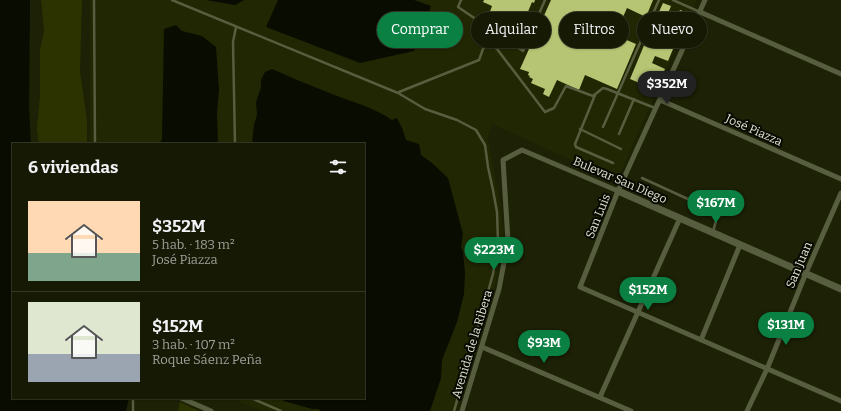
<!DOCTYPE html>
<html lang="es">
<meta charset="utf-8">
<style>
body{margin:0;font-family:Bitter,serif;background:#1f220e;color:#f1f3f6;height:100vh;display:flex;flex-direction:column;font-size:15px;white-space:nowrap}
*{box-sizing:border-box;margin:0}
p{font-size:13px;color:#9ea09a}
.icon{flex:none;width:22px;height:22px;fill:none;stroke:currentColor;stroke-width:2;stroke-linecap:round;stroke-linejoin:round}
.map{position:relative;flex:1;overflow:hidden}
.details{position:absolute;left:12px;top:143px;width:353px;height:256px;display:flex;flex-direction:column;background:#161904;border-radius:0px;box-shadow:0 1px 3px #0004,0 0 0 1px #353826}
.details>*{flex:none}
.top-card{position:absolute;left:377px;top:12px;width:380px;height:36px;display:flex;gap:8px}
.price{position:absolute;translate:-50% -34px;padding:0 9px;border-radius:14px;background:#0b8043;color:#fff;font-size:13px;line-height:26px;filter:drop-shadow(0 1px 2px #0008)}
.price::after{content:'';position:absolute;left:50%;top:24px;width:12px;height:9px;margin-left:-6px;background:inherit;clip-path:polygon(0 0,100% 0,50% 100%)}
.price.on{background:#222;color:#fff}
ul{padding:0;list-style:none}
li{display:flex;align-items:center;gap:12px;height:100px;padding:0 16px}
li+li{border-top:1px solid #353826}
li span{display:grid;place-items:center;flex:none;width:112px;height:80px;border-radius:0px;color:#555}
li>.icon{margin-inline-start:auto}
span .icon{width:48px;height:48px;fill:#fffc;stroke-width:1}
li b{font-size:17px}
h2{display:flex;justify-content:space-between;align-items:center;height:48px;padding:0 16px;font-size:17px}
.chip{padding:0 14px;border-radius:18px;background:#161904;box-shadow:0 1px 3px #0004,0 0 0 1px #353826;font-size:14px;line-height:36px}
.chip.on{background:#0b8043;color:#fff}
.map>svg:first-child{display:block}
.built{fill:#212702}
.green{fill:#2c3200}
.water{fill:#090c00}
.building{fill:#b6c573}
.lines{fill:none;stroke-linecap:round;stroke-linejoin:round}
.lane{stroke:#575e3f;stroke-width:2.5}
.street{stroke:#575e3f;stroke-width:5}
.secondary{stroke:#575e3f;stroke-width:7}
.labels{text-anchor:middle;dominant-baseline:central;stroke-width:4;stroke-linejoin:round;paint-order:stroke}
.street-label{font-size:12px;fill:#e0e4d3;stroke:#080a02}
</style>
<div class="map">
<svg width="841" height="411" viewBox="0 0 841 411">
<rect width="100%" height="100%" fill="#1d2105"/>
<!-- built -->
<path class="built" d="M 90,0 L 697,0 L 617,181 L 492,124 L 488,138 L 498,192 L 504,234 L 496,281 L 457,411 L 261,411 L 232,398 L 364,398 L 364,144 L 90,144 Z"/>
<!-- green -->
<path class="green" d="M 41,0 L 82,0 L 80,71 L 87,120 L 87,144 L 39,144 L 37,129 L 40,96 L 40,50 L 44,31 Z
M 180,402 L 199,411 L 178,411 Z"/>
<!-- water -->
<path class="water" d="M 0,0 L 30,0 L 29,108 L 31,144 L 13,144 L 13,398 L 129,398 L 126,411 L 0,411 Z
M 206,0 L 244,0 L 235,5 Z
M 278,0 L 414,0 L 431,6 L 414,51 L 360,63 L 266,27 Z
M 176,25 L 182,31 L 202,36 L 216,47 L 219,89 L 217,114 L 218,144 L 158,144 L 162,140 L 164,29 Z
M 272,69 C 292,78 312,86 332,94 C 352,102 375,108 392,120 L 397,118 L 402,128 L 406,140 L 419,144 L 421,155 L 432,163 L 448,178 L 463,234 L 461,247 L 463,252 L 465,273 L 464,294 L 457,322 L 442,360 L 441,378 L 430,411 L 320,411 L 319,409 L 312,409 L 284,401 L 280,398 L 364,398 L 364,144 L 252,144 L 254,125 L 257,115 L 256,102 L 261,87 L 261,80 L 265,72 Z"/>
<!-- building -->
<path class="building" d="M 484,0 L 535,0 L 534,3 L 532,2 L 520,31 L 488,17 L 492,6 L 483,2 Z
M 551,0 L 653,0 L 646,17 L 627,8 L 615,35 L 636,44 L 617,89 L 585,75 L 579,90 L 557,80 L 549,97 L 543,94 L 545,89 L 531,83 L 533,79 L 529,77 L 530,76 L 528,75 L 529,72 L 520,69 Z
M 663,3 L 671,6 L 665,21 L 674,24 L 680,10 L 688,13 L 668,61 L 655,56 L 652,63 L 665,69 L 656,90 L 630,79 L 650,31 L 659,35 L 662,28 L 653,25 Z"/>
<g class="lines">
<!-- lane -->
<path class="lane" d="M 94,0 L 95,144
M 172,0 L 398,93 L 425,109 L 457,120 L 476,130 L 485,145 L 488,167 L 493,190 L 497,212 L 498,242 L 493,274 L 454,411
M 461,0 L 458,7 L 523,51 L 545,0
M 673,0 L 700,12
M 399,92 L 479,60 L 483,49 L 487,44 L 497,49 L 545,112 L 554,108 L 566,86 L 593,96 L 603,88 L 607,89 L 655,108
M 595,95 L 575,144 L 576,147 L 613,163
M 603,127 L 659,0
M 580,129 L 621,149
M 619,134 L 634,99
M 235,144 L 233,42 L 236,27
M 642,178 L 714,211 C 718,217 715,225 713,231
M 251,398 L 281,411
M 133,411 L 133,400"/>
<!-- street -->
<path class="street" d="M 705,0 L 618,191 L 580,287 L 841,401
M 700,12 L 841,74
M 660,100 L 841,179
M 701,340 L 740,245
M 482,347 L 631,411
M 600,397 L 680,218
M 181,398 L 211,411
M 462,411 L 499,289 L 508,241 L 503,160 L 522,150 L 618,191
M 747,411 L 767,369 L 806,273 L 841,193"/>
<!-- secondary -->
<path class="secondary" d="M 618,191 L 841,289"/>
</g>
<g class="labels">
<!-- street labels -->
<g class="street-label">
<text transform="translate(754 130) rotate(24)">José Piazza</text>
<text transform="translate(620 180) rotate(23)">Bulevar San Diego</text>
<text transform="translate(598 216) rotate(-68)">San Luis</text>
<text transform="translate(799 265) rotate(-67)">San Juan</text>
<text transform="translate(472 344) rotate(-73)">Avenida de la Ribera</text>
</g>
</g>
</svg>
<b class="price on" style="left:667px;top:105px">$352M</b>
<b class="price" style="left:716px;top:224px">$167M</b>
<b class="price" style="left:494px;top:271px">$223M</b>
<b class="price" style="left:648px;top:311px">$152M</b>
<b class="price" style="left:786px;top:346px">$131M</b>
<b class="price" style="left:544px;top:364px">$93M</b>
<div class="top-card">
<a class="chip on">Comprar</a>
<a class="chip">Alquilar</a>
<a class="chip">Filtros</a>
<a class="chip">Nuevo</a>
</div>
<section class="details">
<h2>6 viviendas<svg class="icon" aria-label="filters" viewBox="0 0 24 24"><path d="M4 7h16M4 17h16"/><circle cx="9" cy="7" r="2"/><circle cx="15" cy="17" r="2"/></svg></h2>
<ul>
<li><span style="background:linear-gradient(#ffd9b3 65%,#7fa58c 0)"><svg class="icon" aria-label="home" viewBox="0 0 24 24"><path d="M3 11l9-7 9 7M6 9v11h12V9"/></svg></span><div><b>$352M</b><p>5 hab. · 183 m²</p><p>José Piazza</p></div></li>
<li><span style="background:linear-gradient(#dfe7d0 65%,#9aa5b1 0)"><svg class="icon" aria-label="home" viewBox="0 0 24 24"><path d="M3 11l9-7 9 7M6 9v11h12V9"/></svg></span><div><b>$152M</b><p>3 hab. · 107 m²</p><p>Roque Sáenz Peña</p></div></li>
</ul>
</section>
</div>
